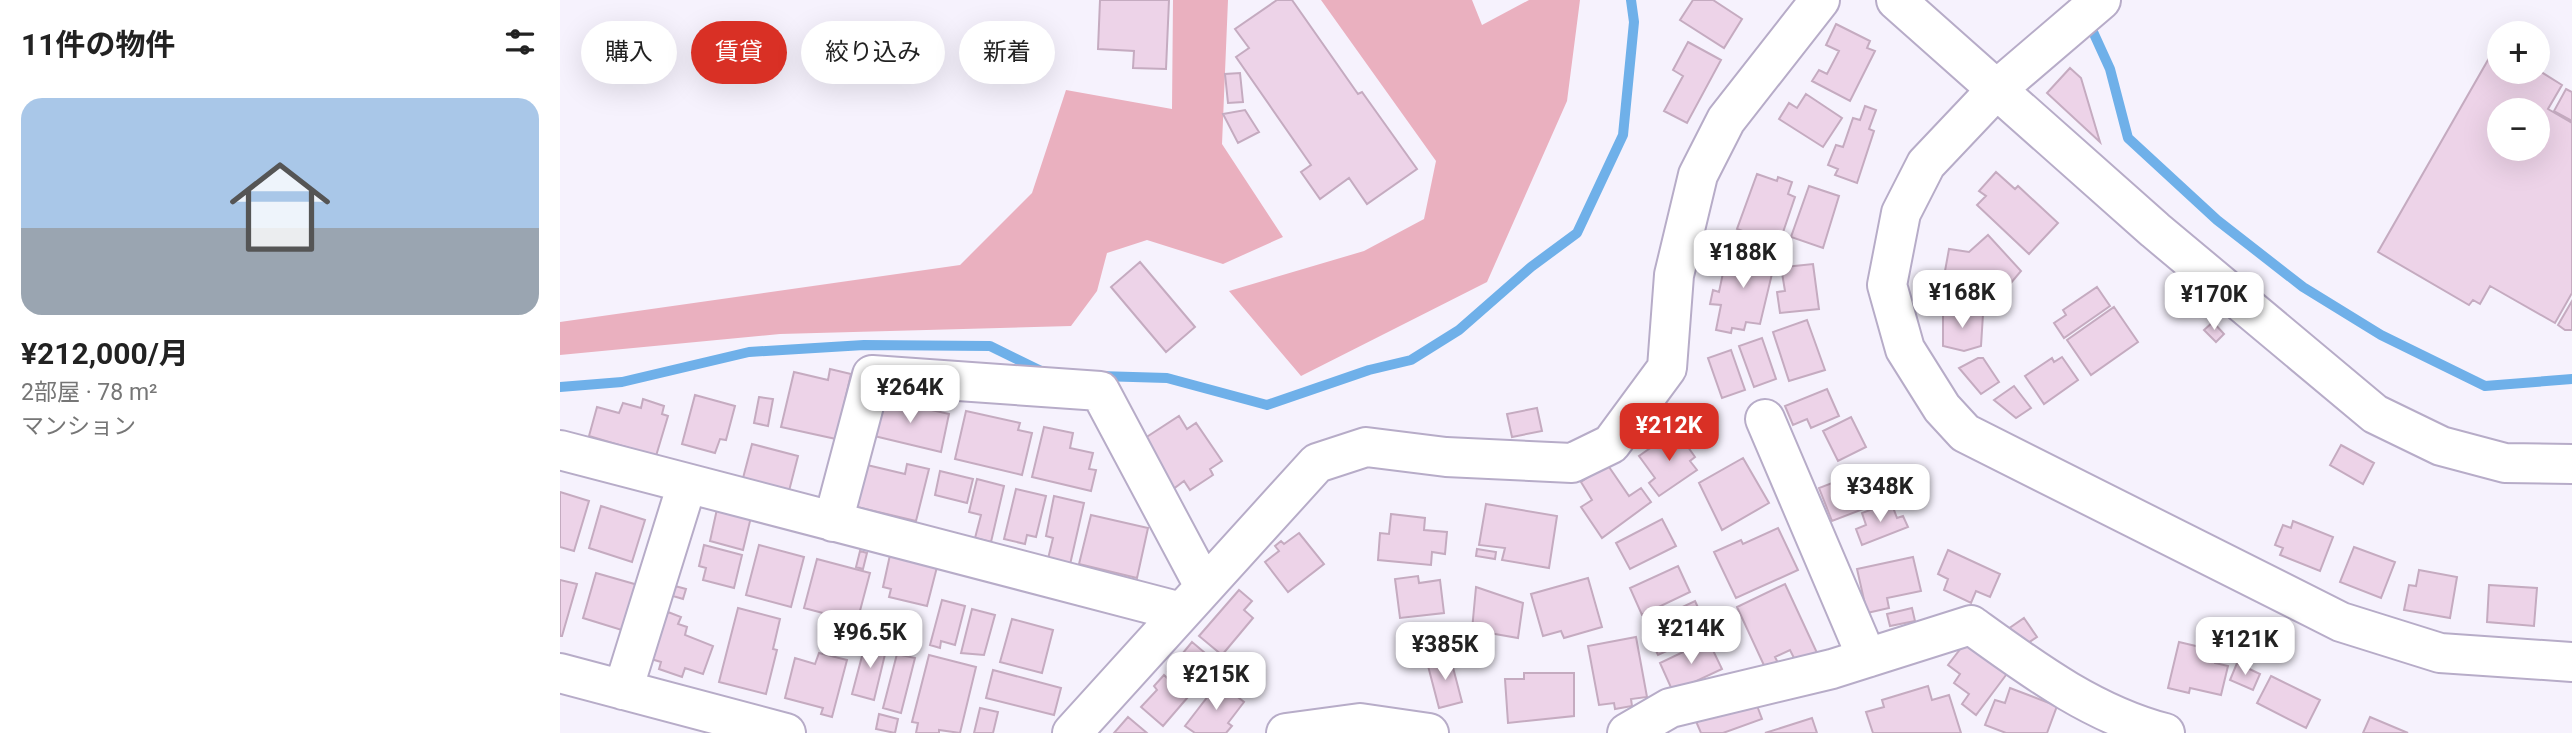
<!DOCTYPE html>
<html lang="ja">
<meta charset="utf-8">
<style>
body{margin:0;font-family:Roboto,"Noto Sans JP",sans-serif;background:#f2f2f2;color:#222;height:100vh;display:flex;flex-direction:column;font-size:26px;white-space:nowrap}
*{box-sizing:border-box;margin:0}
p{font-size:23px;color:#767676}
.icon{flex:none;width:38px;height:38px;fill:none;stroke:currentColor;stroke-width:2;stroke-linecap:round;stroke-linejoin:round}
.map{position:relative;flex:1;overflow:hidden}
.side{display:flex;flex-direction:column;background:#fff;width:560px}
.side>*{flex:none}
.hud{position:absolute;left:21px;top:21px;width:665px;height:63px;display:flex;gap:14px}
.buttons{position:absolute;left:1927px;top:21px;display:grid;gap:14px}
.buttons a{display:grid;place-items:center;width:63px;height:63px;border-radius:50%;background:#fff;box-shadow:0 7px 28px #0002;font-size:35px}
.price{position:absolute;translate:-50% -60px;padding:0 16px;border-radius:14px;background:#fff;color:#222;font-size:23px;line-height:46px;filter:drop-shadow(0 2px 4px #0008)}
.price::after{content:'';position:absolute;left:50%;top:42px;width:21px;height:16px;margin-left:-10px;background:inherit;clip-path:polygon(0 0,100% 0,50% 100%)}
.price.active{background:#d93025;color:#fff}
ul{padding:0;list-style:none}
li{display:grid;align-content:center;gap:14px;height:371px;padding:0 21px}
li span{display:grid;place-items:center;height:217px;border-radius:21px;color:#555}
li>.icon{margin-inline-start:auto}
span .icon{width:126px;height:126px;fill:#fffc;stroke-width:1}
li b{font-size:30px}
h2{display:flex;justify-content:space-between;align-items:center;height:84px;padding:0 21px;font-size:30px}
.pill{padding:0 24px;border-radius:32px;background:#fff;box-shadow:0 7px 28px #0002;font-size:24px;line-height:63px}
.pill.active{background:#d93025;color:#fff}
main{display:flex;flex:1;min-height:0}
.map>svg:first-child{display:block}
.green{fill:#eab0bf}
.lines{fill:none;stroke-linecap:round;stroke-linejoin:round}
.stream{stroke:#6fb0e9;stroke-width:10}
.building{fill:#edd3e8;stroke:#c5abc0;stroke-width:2;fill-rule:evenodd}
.minor-casing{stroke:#b7acc8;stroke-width:42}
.minor{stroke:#fff;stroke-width:38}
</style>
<main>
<section class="side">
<h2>11件の物件<svg class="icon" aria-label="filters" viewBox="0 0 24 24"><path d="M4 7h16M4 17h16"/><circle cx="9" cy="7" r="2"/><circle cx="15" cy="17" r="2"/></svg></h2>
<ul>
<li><span style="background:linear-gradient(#a9c7e8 60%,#9aa5b1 0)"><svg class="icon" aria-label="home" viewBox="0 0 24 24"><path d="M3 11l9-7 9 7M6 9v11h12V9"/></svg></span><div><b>¥212,000/月</b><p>2部屋 · 78 m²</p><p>マンション</p></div></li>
</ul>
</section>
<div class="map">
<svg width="2012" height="733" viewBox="0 0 2012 733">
<rect width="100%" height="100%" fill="#f6f2fd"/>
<!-- green -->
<path class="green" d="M 613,0 L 668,0 L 662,144 L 723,237 L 663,264 L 587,240 L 547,253 L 537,291 L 511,326 L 220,334 L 0,355 L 0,322 L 400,265 L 472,193 L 506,90 L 612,109 Z
M 761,0 L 912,0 L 922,25 L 969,0 L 1020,0 L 1007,101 L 927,282 L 741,376 L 669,291 L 804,251 L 864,219 L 876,161 Z"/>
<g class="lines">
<!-- stream -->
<path class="stream" d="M 1529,23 L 1550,69 L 1568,138 L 1657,220 L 1743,287 L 1821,335 L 1925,386 L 2012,379
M 539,376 L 607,378 L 707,405 L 809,370 L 851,360 L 899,330 L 971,267 L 1017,233 L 1063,135 L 1074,22 L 1071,0
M 0,387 L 62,382 L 189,352 L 304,345 L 430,346 L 483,372"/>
</g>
<!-- building -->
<path class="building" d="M 540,0 L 609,0 L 606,69 L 573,68 L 574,51 L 538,49 Z
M 717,0 L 732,0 L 798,94 L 802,92 L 857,169 L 807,204 L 789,178 L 760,199 L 741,172 L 751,165 L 676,57 L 689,48 L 675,29 Z
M 1133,0 L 1153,0 L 1182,19 L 1164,48 L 1120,20 Z
M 1276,24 L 1310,41 L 1307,48 L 1315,51 L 1290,101 L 1252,81 L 1259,70 L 1267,74 L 1279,51 L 1266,45 Z
M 1128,42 L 1161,60 L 1127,123 L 1104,111 L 1123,76 L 1113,70 Z
M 1936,46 L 1939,72 L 1978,70 L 2002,85 L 1988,109 L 2012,123 L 2012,293 L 1995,323 L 1930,286 L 1920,304 L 1913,300 L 1909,305 L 1818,252 ZM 1939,110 L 1978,110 L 1978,149 L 1939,149 Z
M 1510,68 L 1521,78 L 1540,142 L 1487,93 Z
M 680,73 L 683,102 L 668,103 L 665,74 Z
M 2006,89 L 2012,92 L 2012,121 L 1994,111 Z
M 1246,94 L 1282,118 L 1263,147 L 1219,119 L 1229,103 L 1237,108 Z
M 1305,106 L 1316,110 L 1309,129 L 1314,131 L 1297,183 L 1275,175 L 1278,169 L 1268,165 L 1276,145 L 1283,147 L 1293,118 L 1300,120 Z
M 685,110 L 699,132 L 678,143 L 663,114 Z
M 1436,172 L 1455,189 L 1458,186 L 1498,223 L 1469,254 L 1417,205 L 1426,196 L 1419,191 Z
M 1197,174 L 1217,181 L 1218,177 L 1232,182 L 1228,194 L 1235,197 L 1219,244 L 1177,229 Z
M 1249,186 L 1279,196 L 1263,248 L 1231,237 Z
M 1428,235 L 1461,271 L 1435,302 L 1397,297 L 1399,285 L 1383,282 L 1389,249 L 1409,252 Z
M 1168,249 L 1216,257 L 1200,324 L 1186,322 L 1184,330 L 1172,328 L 1171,333 L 1156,330 L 1161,305 L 1150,304 L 1153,290 L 1159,292 Z
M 580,262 L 635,327 L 606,352 L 551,287 Z
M 1253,264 L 1259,309 L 1220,313 L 1217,292 L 1225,291 L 1222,273 L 1225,272 L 1225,267 Z
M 1537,287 L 1550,306 L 1504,338 L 1494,323 L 1506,315 L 1503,310 Z
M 2012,301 L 2012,330 L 2005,330 L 1998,325 Z
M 1554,307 L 1578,342 L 1531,375 L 1507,340 Z
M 1383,308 L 1423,314 L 1421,346 L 1404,351 L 1383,346 Z
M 1247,320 L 1265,370 L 1229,381 L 1213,332 Z
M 1653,322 L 1664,334 L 1656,342 L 1644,330 Z
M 1202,338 L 1216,379 L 1194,387 L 1179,346 Z
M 1171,350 L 1185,390 L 1162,398 L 1148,358 Z
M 1502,357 L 1518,380 L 1484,404 L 1465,376 L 1492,358 L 1494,362 Z
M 1418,358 L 1423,358 L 1439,382 L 1421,394 L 1399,368 Z
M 270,369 L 291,374 L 276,439 L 221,427 L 234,372 L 268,380 Z
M 1454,386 L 1471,408 L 1456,418 L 1434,400 Z
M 1267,389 L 1279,416 L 1251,428 L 1247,419 L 1233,425 L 1225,406 Z
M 135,395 L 175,406 L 166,440 L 160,439 L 155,453 L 122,444 Z
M 199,397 L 213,399 L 208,426 L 194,423 Z
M 319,398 L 389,414 L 381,452 L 310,435 Z
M 83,399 L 104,406 L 102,414 L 108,416 L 96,456 L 29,436 L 37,407 L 59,413 L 63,403 L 81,408 Z
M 977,408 L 982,431 L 952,437 L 947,414 Z
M 406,411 L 460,423 L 458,430 L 472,433 L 462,475 L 395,459 Z
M 619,416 L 627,429 L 636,423 L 662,461 L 650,469 L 653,475 L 630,490 L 624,481 L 612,490 L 582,440 Z
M 1291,417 L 1306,447 L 1278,461 L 1263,431 Z
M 484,427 L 513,433 L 510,448 L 533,453 L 529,469 L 536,470 L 531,491 L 472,477 Z
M 1116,430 L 1135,457 L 1130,461 L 1137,470 L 1099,496 L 1089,483 L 1095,478 L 1079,456 Z
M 192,444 L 238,456 L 229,491 L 183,478 Z
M 1781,445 L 1814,463 L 1803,484 L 1770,465 Z
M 1183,458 L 1209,503 L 1162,530 L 1139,483 Z
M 347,464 L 369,469 L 356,521 L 297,507 L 307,465 L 345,474 Z
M 1047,464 L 1069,496 L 1081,488 L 1091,502 L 1042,538 L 1021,507 L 1032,500 L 1021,482 Z
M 380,471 L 413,479 L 407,503 L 375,495 Z
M 1298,473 L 1311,506 L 1272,521 L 1259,488 Z
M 417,479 L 444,486 L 431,542 L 415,538 L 421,515 L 409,512 Z
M 456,489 L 486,496 L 476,537 L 467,535 L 465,544 L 444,539 Z
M 0,492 L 29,501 L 14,551 L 0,547 Z
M 494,496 L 524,503 L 509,569 L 487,563 L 493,538 L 486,536 Z
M 1331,502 L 1337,518 L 1343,516 L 1348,527 L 1302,545 L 1296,529 L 1306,525 L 1302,513 Z
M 926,504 L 997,516 L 989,568 L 942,560 L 945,548 L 919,545 Z
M 41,506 L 85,520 L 72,562 L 29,548 Z
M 157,509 L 191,517 L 183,550 L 150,541 Z
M 831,514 L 865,518 L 864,530 L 887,532 L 885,554 L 872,552 L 871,565 L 818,560 L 820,533 L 829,534 Z
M 531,515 L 588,528 L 577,578 L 519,564 Z
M 1102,519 L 1116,546 L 1070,569 L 1056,543 Z
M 1733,521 L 1773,537 L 1760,571 L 1720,555 L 1723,548 L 1715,545 L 1723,525 L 1731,528 Z
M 1218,528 L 1238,570 L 1176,598 L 1154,552 L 1181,540 L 1183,544 Z
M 739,533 L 764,564 L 728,592 L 705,562 L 719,551 L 715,546 L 721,541 L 724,544 Z
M 144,545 L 182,555 L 174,588 L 143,580 L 146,568 L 139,566 Z
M 199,545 L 244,557 L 231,607 L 186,595 Z
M 1794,547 L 1835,562 L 1821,598 L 1780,582 Z
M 917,549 L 936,552 L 935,559 L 916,556 Z
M 1388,550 L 1440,574 L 1430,597 L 1416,591 L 1411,603 L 1384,590 L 1388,579 L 1378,574 Z
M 300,551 L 307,553 L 303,569 L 296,567 Z
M 330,555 L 377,567 L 367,606 L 329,597 L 331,589 L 323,587 Z
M 1353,557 L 1361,591 L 1327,598 L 1329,608 L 1307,613 L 1297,569 Z
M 257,559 L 310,573 L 297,622 L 244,608 Z
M 1118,566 L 1130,592 L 1082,615 L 1070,588 Z
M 1859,570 L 1897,577 L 1890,618 L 1844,610 L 1849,585 L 1856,586 Z
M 36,573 L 78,585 L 65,631 L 23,618 Z
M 858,576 L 859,583 L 880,580 L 884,613 L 840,618 L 835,579 Z
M 1028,578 L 1042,627 L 1004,638 L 1001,631 L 983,636 L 971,594 Z
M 0,580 L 17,584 L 2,636 L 0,636 Z
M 1225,584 L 1258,655 L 1237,664 L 1230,650 L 1215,657 L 1221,669 L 1208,674 L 1177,607 Z
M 1929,585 L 1977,588 L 1974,626 L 1927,622 Z
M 115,586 L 126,589 L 123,599 L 113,596 Z
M 916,587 L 963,603 L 958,638 L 912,630 Z
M 679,590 L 692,601 L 684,610 L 693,618 L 662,655 L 639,636 Z
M 382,600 L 405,606 L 395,645 L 381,641 L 380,648 L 370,645 Z
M 1135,601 L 1149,632 L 1098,655 L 1084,625 Z
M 178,608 L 220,619 L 213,649 L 217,650 L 206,694 L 159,682 Z
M 1352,608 L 1355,621 L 1330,626 L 1327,614 Z
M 412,609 L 435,615 L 424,655 L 401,653 Z
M 108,612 L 121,617 L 118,624 L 127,627 L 125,635 L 153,646 L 143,674 L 125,668 L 122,677 L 99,669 L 101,662 L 91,659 Z
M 1464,618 L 1477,637 L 1460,648 L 1448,629 Z
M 452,619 L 493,630 L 482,673 L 440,662 Z
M 1076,637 L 1087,697 L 1071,699 L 1072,706 L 1055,709 L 1054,703 L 1039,705 L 1028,646 Z
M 1408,639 L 1449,671 L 1416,715 L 1402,704 L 1409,694 L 1394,683 L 1400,674 L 1388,665 Z
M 1148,640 L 1162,669 L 1113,692 L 1100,663 Z
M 306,641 L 327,646 L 314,700 L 292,694 Z
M 632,642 L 657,663 L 632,691 L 608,671 Z
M 1619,642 L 1657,651 L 1655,663 L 1668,666 L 1661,695 L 1630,688 L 1629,693 L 1608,688 Z
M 259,653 L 287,660 L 272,717 L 261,714 L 263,708 L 225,698 L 235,658 L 255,664 Z
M 337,654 L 355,658 L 341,713 L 323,708 Z
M 369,655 L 416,667 L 400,733 L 379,730 L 379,733 L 356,733 L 358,723 L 352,722 Z
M 890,656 L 902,702 L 879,708 L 867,662 Z
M 1677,663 L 1700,674 L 1693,690 L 1670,680 Z
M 433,670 L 501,688 L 494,715 L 426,698 Z
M 964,673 L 1014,673 L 1014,716 L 948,723 L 945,679 L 964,679 Z
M 604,675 L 628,697 L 603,726 L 581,707 L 597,690 L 594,686 Z
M 1711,676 L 1760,700 L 1746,728 L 1697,703 Z
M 659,682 L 684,702 L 668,723 L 672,726 L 666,733 L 635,733 L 625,726 Z
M 1368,686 L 1372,700 L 1389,695 L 1401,733 L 1313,733 L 1306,712 L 1324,707 L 1322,700 Z
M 1450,688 L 1497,706 L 1487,733 L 1446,733 L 1425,725 L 1435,700 L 1445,703 Z
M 1196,703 L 1202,719 L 1163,733 L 1141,733 L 1132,712 Z
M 420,708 L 438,712 L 433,733 L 414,733 Z
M 319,714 L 338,719 L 335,733 L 316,729 Z
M 568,717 L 587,733 L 554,733 Z
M 1810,717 L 1848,733 L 1803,733 Z
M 1252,718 L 1257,733 L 1205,733 Z"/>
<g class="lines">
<defs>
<path id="minor" d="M 1336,0 L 1595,230 L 1815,414 L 1881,446 L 1945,463 L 2012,464
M 1541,0 L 1437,89 L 1366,164 L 1341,213 L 1327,285 L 1345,349 L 1382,408 L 1405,433 L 1781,622 L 1880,653 L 2012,662
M 1205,419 L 1307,658
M 0,450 L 621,612
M 273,522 L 312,375 L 540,391 L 644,586
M 0,673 L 226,733
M 63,690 L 127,484
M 512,733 L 757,463 L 806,447 L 886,457 L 1012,463 L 1051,444 L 1107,368 L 1114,275 L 1138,175 L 1166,120 L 1260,0
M 726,733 L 800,723 L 869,733
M 1067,733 L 1110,708 L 1272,669 L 1411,625 C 1472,669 1532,714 1605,733"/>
</defs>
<!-- minor casing -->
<use href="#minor" class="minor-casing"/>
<!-- minor -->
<use href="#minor" class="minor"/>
</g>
</svg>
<div class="buttons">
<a>+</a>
<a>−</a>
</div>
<b class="price" style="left:1183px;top:290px">¥188K</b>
<b class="price" style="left:1402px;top:330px">¥168K</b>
<b class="price" style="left:1654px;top:332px">¥170K</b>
<b class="price" style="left:350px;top:425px">¥264K</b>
<b class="price active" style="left:1109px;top:463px">¥212K</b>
<b class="price" style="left:1320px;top:524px">¥348K</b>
<b class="price" style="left:1131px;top:666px">¥214K</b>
<b class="price" style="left:310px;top:670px">¥96.5K</b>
<b class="price" style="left:1685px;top:677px">¥121K</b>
<b class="price" style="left:885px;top:682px">¥385K</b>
<b class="price" style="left:656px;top:712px">¥215K</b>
<div class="hud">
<a class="pill">購入</a>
<a class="pill active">賃貸</a>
<a class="pill">絞り込み</a>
<a class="pill">新着</a>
</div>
</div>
</main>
